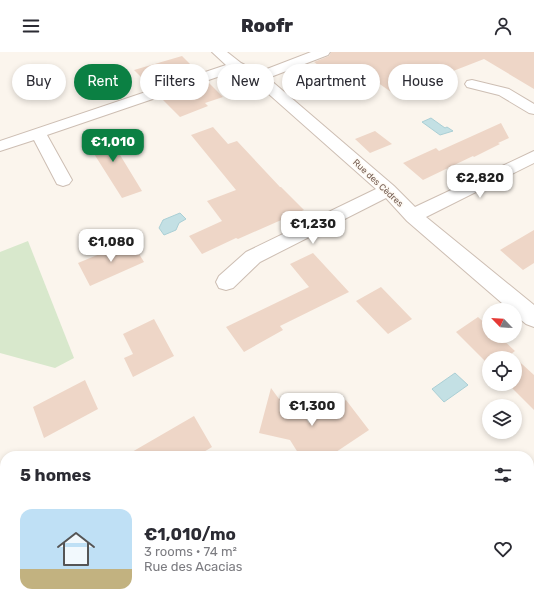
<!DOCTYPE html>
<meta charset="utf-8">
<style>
body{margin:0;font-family:Rubik,sans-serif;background:#f2f2f3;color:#2b2b33;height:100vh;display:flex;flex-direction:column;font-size:15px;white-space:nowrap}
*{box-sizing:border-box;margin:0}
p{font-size:13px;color:#7c7c81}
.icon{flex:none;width:22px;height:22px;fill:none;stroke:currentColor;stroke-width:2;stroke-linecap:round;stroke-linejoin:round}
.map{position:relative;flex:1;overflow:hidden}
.drawer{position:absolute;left:0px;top:399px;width:534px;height:156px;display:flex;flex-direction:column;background:#fff;border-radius:16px 16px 0 0;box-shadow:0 2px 6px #0003}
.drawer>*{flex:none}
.banner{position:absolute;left:12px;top:12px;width:510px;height:36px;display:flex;gap:8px}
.needle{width:26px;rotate:295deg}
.fabs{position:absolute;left:482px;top:251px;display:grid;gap:8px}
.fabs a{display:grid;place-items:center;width:40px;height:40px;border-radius:50%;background:#fff;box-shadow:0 2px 6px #0003;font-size:20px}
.price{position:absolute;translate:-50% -34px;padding:0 9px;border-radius:8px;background:#fff;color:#222;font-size:13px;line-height:26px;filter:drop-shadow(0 1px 2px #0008)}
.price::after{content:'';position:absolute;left:50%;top:24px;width:12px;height:9px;margin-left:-6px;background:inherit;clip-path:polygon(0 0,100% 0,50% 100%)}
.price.selected{background:#0b8043;color:#fff}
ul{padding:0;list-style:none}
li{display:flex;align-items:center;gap:12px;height:100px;padding:0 20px}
li span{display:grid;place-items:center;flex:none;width:112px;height:80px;border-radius:12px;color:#555}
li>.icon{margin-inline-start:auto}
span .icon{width:48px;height:48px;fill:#fffc;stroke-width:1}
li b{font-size:17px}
h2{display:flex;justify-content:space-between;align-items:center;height:48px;padding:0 20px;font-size:17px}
.chip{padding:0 14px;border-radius:18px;background:#fff;box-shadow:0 2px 6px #0003;font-size:14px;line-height:36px}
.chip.selected{background:#0b8043;color:#fff}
header{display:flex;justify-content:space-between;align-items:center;height:52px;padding:0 20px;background:#fff;font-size:18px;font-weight:800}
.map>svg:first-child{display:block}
.green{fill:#d8e8cc}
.water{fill:#c3e0e4;stroke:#aacfd5}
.building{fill:#eed6c7}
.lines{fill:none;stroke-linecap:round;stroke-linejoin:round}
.minor-casing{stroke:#cdbeb3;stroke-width:2}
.minor{fill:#fff;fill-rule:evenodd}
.tree{fill:#a2b193}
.labels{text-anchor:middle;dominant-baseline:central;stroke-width:3;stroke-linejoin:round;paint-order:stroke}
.far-street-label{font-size:9px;fill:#755d51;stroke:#fefaf4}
</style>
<header><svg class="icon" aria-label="menu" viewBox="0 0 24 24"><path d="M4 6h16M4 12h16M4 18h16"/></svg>Roofr<svg class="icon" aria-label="person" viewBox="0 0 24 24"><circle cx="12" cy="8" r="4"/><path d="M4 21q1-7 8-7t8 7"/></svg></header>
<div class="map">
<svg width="534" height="555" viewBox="0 0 534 555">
<rect width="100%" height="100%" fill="#fbf5ed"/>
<!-- green -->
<path class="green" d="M 28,189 L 74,306 L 55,316 L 0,301 L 0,200 Z"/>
<!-- water -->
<path class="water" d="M 431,66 L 445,76 L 447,75 L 453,79 L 440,83 L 422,70 Z
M 180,161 L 186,167 L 179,171 L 176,178 L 164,183 L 159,176 L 163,168 Z
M 455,321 L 468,333 L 444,350 L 432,337 Z"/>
<!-- building -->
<path class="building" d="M 331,0 L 534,0 L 534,37 L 484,7 L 394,42 L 361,19 L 338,28 L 314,10 L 329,4 Z
M 182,4 L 199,21 L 152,36 L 134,18 Z
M 208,30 L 223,45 L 205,51 L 208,54 L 180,65 L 161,46 Z
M 501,71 L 509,86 L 498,91 L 500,92 L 474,105 L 473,104 L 423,128 L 403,111 L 436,96 L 439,99 Z
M 213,75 L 228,92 L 237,89 L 280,135 L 281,135 L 304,158 L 238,187 L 236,186 L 202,202 L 189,184 L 222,169 L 207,149 L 236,138 L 191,83 Z
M 107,78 L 120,97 L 117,98 L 142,139 L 122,146 L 84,86 Z
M 375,79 L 392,92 L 370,101 L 355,87 Z
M 534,178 L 534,211 L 523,218 L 500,198 Z
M 131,189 L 144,210 L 90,234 L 78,211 Z
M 313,201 L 349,240 L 280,274 L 283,278 L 244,300 L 226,275 L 309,235 L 290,212 Z
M 381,235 L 412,267 L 388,282 L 356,249 Z
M 478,265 L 489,275 L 489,284 L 499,284 L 515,299 L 511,302 L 534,323 L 534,358 L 508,332 L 515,332 L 515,306 L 489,306 L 489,313 L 456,280 Z
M 154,267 L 174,304 L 133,325 L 124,306 L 133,302 L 123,282 Z
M 85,328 L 98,357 L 44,386 L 33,355 Z
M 271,336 L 279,347 L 288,342 L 309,371 L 346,348 L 369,378 L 330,404 L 300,404 L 290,388 L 259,381 Z
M 194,364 L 212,395 L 197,404 L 125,404 Z"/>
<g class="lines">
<defs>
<path id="minor" d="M 212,0 L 227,0 L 241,11 L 259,20 L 311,0 L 330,0 L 328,3 L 268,26 L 394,134 L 415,155 L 534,99 L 534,111 L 426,165 L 534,253 L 534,275 L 526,272 L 515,263 L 515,258 L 510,258 L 407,169 L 386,146 L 260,210 L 233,236 L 226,238 L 219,236 L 216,230 L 219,224 L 246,200 L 376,137 L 253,28 L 235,19 L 47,83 L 72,128 L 69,132 L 63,134 L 57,132 L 34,88 L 0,99 L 0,89 L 226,13 Z
M 472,28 L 509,37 L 534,52 L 534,62 L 529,61 L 499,43 L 467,35 L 465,32 L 467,29 Z
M 0,429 L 5,431 L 5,459 L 0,457 Z
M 448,550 L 498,550 L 500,555 L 450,555 Z"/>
</defs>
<!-- minor casing -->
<use href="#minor" class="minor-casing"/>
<!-- minor -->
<use href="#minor" class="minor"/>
</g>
<!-- trees -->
<circle class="tree" cx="231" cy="26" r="4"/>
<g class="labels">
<!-- far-street labels -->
<g class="far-street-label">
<text transform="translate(378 131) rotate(43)">Rue des Cèdres</text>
</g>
</g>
</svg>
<div class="fabs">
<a><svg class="needle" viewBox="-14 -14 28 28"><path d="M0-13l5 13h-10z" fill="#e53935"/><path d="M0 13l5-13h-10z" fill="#7c7c81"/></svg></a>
<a><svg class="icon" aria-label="locate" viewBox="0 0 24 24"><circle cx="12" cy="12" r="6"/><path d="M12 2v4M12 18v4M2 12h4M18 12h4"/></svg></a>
<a><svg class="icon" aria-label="layers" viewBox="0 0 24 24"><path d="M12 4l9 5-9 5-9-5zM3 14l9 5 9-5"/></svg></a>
</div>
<b class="price selected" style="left:113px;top:111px">€1,010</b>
<b class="price" style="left:480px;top:147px">€2,820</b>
<b class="price" style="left:313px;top:193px">€1,230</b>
<b class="price" style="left:111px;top:211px">€1,080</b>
<b class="price" style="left:312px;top:375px">€1,300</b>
<div class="banner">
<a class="chip">Buy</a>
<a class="chip selected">Rent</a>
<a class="chip">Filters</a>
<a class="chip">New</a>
<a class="chip">Apartment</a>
<a class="chip">House</a>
</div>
<section class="drawer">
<h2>5 homes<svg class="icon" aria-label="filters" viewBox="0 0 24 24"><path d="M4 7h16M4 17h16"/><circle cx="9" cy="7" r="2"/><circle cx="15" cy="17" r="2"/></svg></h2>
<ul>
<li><span style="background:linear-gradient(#bfe0f5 75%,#c2b280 0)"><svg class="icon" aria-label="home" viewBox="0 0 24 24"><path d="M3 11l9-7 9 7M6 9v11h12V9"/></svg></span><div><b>€1,010/mo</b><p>3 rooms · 74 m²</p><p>Rue des Acacias</p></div><svg class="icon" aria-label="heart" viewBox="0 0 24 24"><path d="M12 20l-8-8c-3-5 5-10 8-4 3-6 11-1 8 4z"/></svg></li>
</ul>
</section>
</div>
